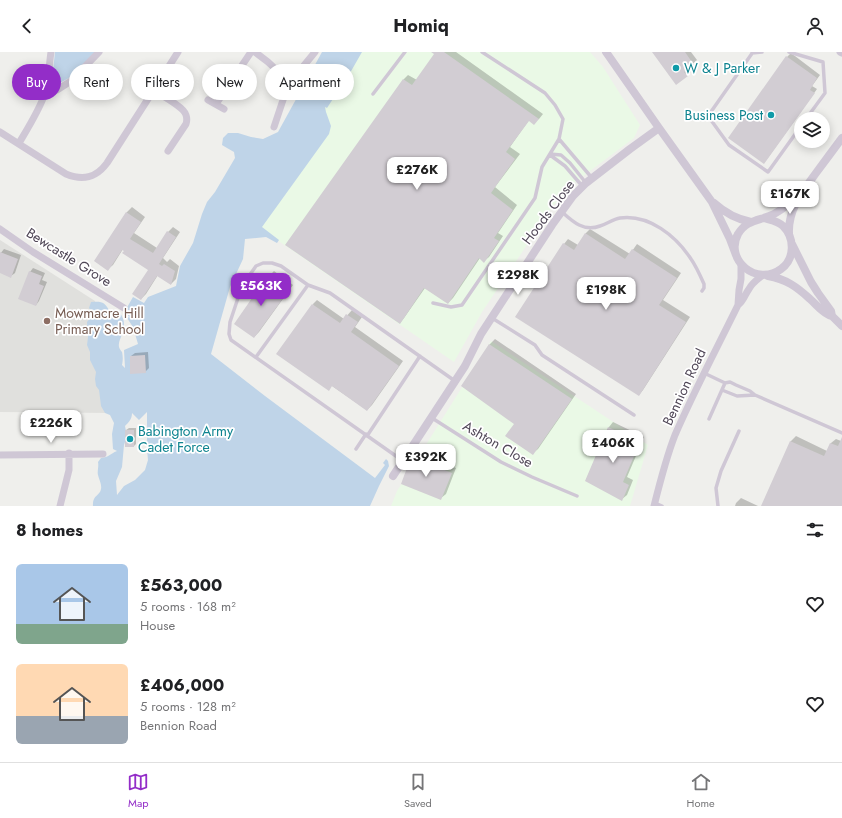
<!DOCTYPE html>
<meta charset="utf-8">
<style>
body{margin:0;font-family:Jost,sans-serif;background:#f6f6f6;color:#202124;height:100vh;display:flex;flex-direction:column;font-size:15px;white-space:nowrap}
*{box-sizing:border-box;margin:0}
p{font-size:13px;color:#757577}
.icon{flex:none;width:22px;height:22px;fill:none;stroke:currentColor;stroke-width:2;stroke-linecap:round;stroke-linejoin:round}
.map{position:relative;height:454px;overflow:hidden}
.side{display:flex;flex-direction:column;background:#fff;flex:1}
.side>*{flex:none}
.banner{position:absolute;left:12px;top:12px;width:400px;height:36px;display:flex;gap:8px}
.tools{position:absolute;left:794px;top:60px;display:grid;gap:8px}
.tools a{display:grid;place-items:center;width:36px;height:36px;border-radius:50%;background:#fff;box-shadow:0 2px 10px #0003;font-size:20px}
.price{position:absolute;translate:-50% -34px;padding:0 9px;border-radius:8px;background:#fff;color:#222;font-size:13px;line-height:26px;filter:drop-shadow(0 1px 2px #0008)}
.price::after{content:'';position:absolute;left:50%;top:24px;width:12px;height:9px;margin-left:-6px;background:inherit;clip-path:polygon(0 0,100% 0,50% 100%)}
.price.current{background:#932dc8;color:#fff}
ul{padding:0;list-style:none}
li{display:flex;align-items:center;gap:12px;height:100px;padding:0 16px}
li span{display:grid;place-items:center;flex:none;width:112px;height:80px;border-radius:6px;color:#555}
li>.icon{margin-inline-start:auto}
span .icon{width:48px;height:48px;fill:#fffc;stroke-width:1}
li b{font-size:17px}
h2{display:flex;justify-content:space-between;align-items:center;height:48px;padding:0 16px;font-size:17px}
.pill{padding:0 14px;border-radius:18px;background:#fff;box-shadow:0 2px 10px #0003;font-size:14px;line-height:36px}
.pill.current{background:#932dc8;color:#fff}
header{display:flex;justify-content:space-between;align-items:center;height:52px;padding:0 16px;background:#fff;font-size:18px;font-weight:700}
.tabs{display:flex;justify-content:space-around;align-items:center;height:56px;border-top:1px solid #e0e0e0;background:#fff;font-size:11px;color:#757577}
.tabs a{display:grid;justify-items:center;gap:2px}
.tabs .current{color:#932dc8}
.map>svg:first-child{display:block}
.commercial{fill:#eaf9e6}
.education{fill:#e0e0dd}
.green{fill:#bfd4e8;fill-rule:evenodd}
.shadow{fill:#0003}
.building{fill:#d2cdd3}
.lines{fill:none;stroke-linecap:round;stroke-linejoin:round}
.service{stroke:#cfc7d5;stroke-width:3.5}
.minor{stroke:#cfc7d5;stroke-width:7}
.tertiary{stroke:#cfc7d5;stroke-width:8}
.culture-dot{fill:#0f9aa8;stroke:#fff;stroke-width:1.5}
.education-dot{fill:#8d6e63;stroke:#fff;stroke-width:1.5}
.labels{text-anchor:middle;dominant-baseline:central;stroke-width:3.5;stroke-linejoin:round;paint-order:stroke}
.culture-label{font-size:14px;fill:#0d838f;stroke:#fff;text-anchor:start}
.street-label{font-size:14px;fill:#504757;stroke:#fff}
.education-label{font-size:14px;fill:#785e54;stroke:#fff;text-anchor:start}
</style>
<header><svg class="icon" aria-label="back" viewBox="0 0 24 24"><path d="M15 5l-7 7 7 7"/></svg>Homiq<svg class="icon" aria-label="person" viewBox="0 0 24 24"><circle cx="12" cy="8" r="4"/><path d="M4 21q1-7 8-7t8 7"/></svg></header>
<div class="map">
<svg width="842" height="454" viewBox="0 0 842 454">
<rect width="100%" height="100%" fill="#efefec"/>
<!-- commercial -->
<path class="commercial" d="M 345,0 L 590,0 L 603,15 L 640,73 L 634,86 L 574,131 L 553,154 L 482,260 L 454,310 L 251,170 Z
M 491,289 L 648,393 L 630,454 L 391,454 L 397,439 Z"/>
<!-- education -->
<path class="education" d="M 0,188 L 95,249 L 110,361 L 0,360 Z"/>
<!-- green -->
<path class="green" d="M 55,0 L 96,0 L 69,26 L 58,32 L 53,30 L 52,27 Z
M 322,0 L 362,0 L 350,21 L 327,56 L 325,55 L 326,60 L 331,74 L 329,82 L 262,175 L 279,188 L 277,191 L 266,185 L 245,187 L 243,207 L 230,235 L 211,302 L 265,344 L 375,426 L 385,413 L 383,411 L 386,407 L 388,409 L 389,414 L 379,434 L 370,454 L 93,454 C 92,443 100,444 101,437 C 102,432 99,428 98,423 C 97,419 99,415 98,410 L 101,406 C 109,405 110,402 117,399 L 113,397 L 112,382 L 114,371 L 110,363 L 105,361 L 101,354 L 99,338 L 96,334 L 95,327 L 96,320 L 90,308 L 90,300 L 87,293 L 88,285 L 87,270 C 92,264 94,262 89,256 L 91,250 C 102,249 105,250 110,260 L 115,259 L 120,261 C 125,268 125,274 122,282 C 121,286 118,290 119,295 C 119,296 121,299 122,300 C 123,305 123,308 122,313 L 125,316 L 124,298 L 138,292 L 133,275 L 127,266 L 129,265 L 125,259 L 133,245 L 144,251 L 148,245 L 176,234 L 180,214 L 193,191 L 202,162 L 207,150 L 215,140 L 235,106 L 234,100 L 227,96 L 222,93 L 223,86 L 228,81 L 238,81 L 251,85 L 263,87 L 278,80 ZM 147,360 L 147,397 L 148,408 L 145,418 L 135,428 L 124,434 L 117,443 L 116,429 L 122,415 L 124,393 L 126,387 L 126,379 L 125,374 C 129,370 132,367 132,361 L 139,368 Z"/>
<!-- shadow -->
<path class="shadow" d="M 433,0 L 456,0 L 543,62 L 539,67 L 529,68 L 510,95 L 520,102 L 495,135 L 517,153 L 498,181 L 503,184 L 489,205 L 484,209 L 480,206 L 453,246 L 448,251 L 425,236 L 404,266 L 400,271 L 287,193 L 404,27 L 408,23 L 417,28 L 435,2 Z
M 653,0 L 691,0 L 697,8 L 688,16 L 691,20 L 687,23 Z
M 791,1 L 820,23 L 812,34 L 817,37 L 767,107 L 787,5 Z
M 132,155 L 145,165 L 134,181 L 157,196 L 168,180 L 173,175 L 180,180 L 163,206 L 167,210 L 170,207 L 179,214 L 176,227 L 171,232 L 158,223 L 146,242 L 141,247 L 149,218 L 123,197 L 113,213 L 108,217 L 95,209 L 127,160 Z
M 590,177 L 630,202 L 637,192 L 681,221 L 663,248 L 690,265 L 643,338 L 639,343 L 564,192 L 568,187 L 578,193 L 586,181 Z
M 4,197 L 21,203 L 15,221 L 11,224 L 0,220 L 0,202 Z
M 33,216 L 45,221 L 42,228 L 47,230 L 39,249 L 36,253 L 30,220 Z
M 274,219 L 293,233 L 259,280 L 254,285 L 269,224 Z
M 317,248 L 344,267 L 352,258 L 362,265 L 355,275 L 403,309 L 372,353 L 367,358 L 332,334 L 313,252 Z
M 495,287 L 576,342 L 538,397 L 533,401 L 515,371 L 462,334 L 490,292 Z
M 148,300 L 149,316 L 145,320 L 131,304 L 135,301 Z
M 613,370 L 644,385 L 627,425 L 633,428 L 627,443 L 622,447 L 586,428 L 609,375 Z
M 129,376 L 136,376 L 136,392 L 134,394 L 126,378 Z
M 796,384 L 827,399 L 831,391 L 836,387 L 841,389 L 842,387 L 842,454 L 762,454 L 791,389 Z
M 417,400 L 456,416 L 446,442 L 441,446 L 402,431 L 412,405 Z
M 741,446 L 758,454 L 735,454 L 736,451 Z"/>
<!-- building -->
<path class="building" d="M 431,0 L 444,0 L 539,67 L 534,73 L 529,69 L 506,100 L 515,107 L 491,141 L 513,158 L 494,186 L 499,189 L 484,211 L 479,206 L 448,252 L 424,236 L 400,272 L 285,193 L 403,27 L 412,33 L 434,2 Z
M 652,0 L 685,0 L 694,13 L 684,20 L 688,24 L 676,33 Z
M 786,4 L 817,26 L 810,38 L 815,41 L 764,112 L 728,86 Z
M 126,160 L 141,170 L 130,187 L 153,201 L 167,179 L 176,185 L 159,212 L 162,214 L 164,212 L 175,219 L 171,233 L 157,224 L 141,248 L 132,242 L 148,218 L 122,201 L 124,199 L 122,198 L 108,219 L 94,209 Z
M 585,181 L 625,207 L 632,197 L 677,226 L 659,253 L 686,270 L 639,344 L 515,265 L 563,191 L 574,198 Z
M 0,200 L 18,207 L 11,226 L 0,221 Z
M 29,219 L 42,224 L 39,232 L 44,234 L 36,254 L 18,247 Z
M 268,223 L 289,238 L 254,286 L 234,272 Z
M 312,252 L 340,271 L 346,262 L 358,270 L 351,280 L 399,314 L 367,359 L 332,334 L 329,339 L 276,302 Z
M 489,292 L 572,347 L 533,403 L 505,384 L 514,372 L 461,334 Z
M 145,303 L 146,321 L 130,322 L 130,304 Z
M 608,375 L 640,390 L 623,430 L 629,433 L 622,449 L 585,429 Z
M 125,378 L 134,378 L 134,395 L 125,395 Z
M 842,385 L 842,454 L 761,454 L 790,389 L 824,404 L 830,391 L 838,394 Z
M 411,405 L 452,421 L 441,448 L 401,432 Z"/>
<g class="lines">
<!-- service -->
<path class="service" d="M 482,0 L 545,41 L 555,53 L 563,67 L 559,87 L 592,126
M 753,0 L 708,64 L 729,93 L 768,120 L 801,74
M 789,0 L 823,10 L 825,41 L 806,67
M 752,1 L 762,0
M 373,42 L 405,0
M 550,102 L 561,103 L 570,111 L 586,131
M 550,103 L 565,114 L 583,135
M 562,160 C 573,170 584,180 600,174 C 607,172 613,167 620,166 C 649,162 676,184 691,207 C 696,214 700,223 704,232 L 704,236 L 702,239
M 433,251 L 451,255 L 462,253 L 535,146 L 542,115 L 559,87
M 492,266 L 535,293 L 542,303 L 634,363
M 256,305 L 308,233
M 704,321 L 725,331 L 730,330 L 736,333 L 750,339 L 755,343 L 842,381
M 722,338 L 737,344 L 755,343
M 432,366 L 501,410 L 532,425 L 577,444
M 709,367 L 725,331
M 367,384 L 420,304
M 356,397 L 366,382
M 403,409 L 231,288 L 229,282 L 230,270 L 242,234 L 256,214 L 263,211 L 272,211 L 281,214 L 308,233 L 330,241 L 455,329
M 655,451 L 662,454
M 718,454 L 716,436 L 721,419 L 739,379"/>
<!-- minor -->
<path class="minor" d="M 255,0 L 268,10 L 283,24 L 291,29
M 840,0 L 842,1
M 153,38 C 161,43 184,55 186,63 C 187,66 187,69 186,72 L 168,99
M 45,42 L 57,38 L 71,29 L 99,0
M 208,48 L 224,57
M 216,52 L 251,0
M 274,75 L 284,45 L 291,29 L 306,11 L 315,0
M 0,80 L 66,122 C 83,129 96,126 107,111 L 178,0
M 19,91 C 28,76 40,57 45,41 C 49,28 49,13 51,0
M 0,177 L 33,200 L 124,256
M 738,253 L 739,238 L 741,227 L 741,212
M 0,403 L 103,402
M 60,454 L 69,418 L 69,401
M 654,454 C 660,430 666,406 675,383 C 694,339 717,296 738,253 C 744,249 745,242 749,237 C 752,231 758,227 763,223"/>
<!-- tertiary -->
<path class="tertiary" d="M 606,0 L 659,76 L 712,150 L 730,187 L 736,203
M 714,151 C 725,161 736,167 751,170
M 764,166 C 771,168 778,169 783,174 C 795,186 795,207 781,217 C 757,235 724,208 738,182 C 747,167 760,169 774,162 C 785,156 794,148 803,139
M 789,181 C 788,157 803,139 816,121 C 825,109 833,98 842,86
M 792,192 L 811,230 L 818,241 L 831,259 L 832,264 L 842,274
M 768,224 C 786,227 797,235 810,247 C 817,253 823,262 832,264
M 393,424 L 465,314 L 481,282 L 552,173 L 573,144 L 586,131 L 630,97 L 659,76"/>
</g>
<!-- markers -->
<g class="culture-dot">
<circle cx="676" cy="16" r="4"/>
<circle cx="771" cy="63" r="4"/>
<circle cx="130" cy="387" r="4"/>
</g>
<circle class="education-dot" cx="47" cy="269" r="4"/>
<g class="labels">
<!-- culture labels -->
<g class="culture-label">
<text x="684" y="16">W &amp; J Parker</text>
<text x="763" y="63" text-anchor="end">Business Post</text>
<text x="138" y="379">Babington Army<tspan x="138" dy="16">Cadet Force</tspan></text>
</g>
<!-- street labels -->
<g class="street-label">
<text transform="translate(548 160) rotate(-53)">Hoods Close</text>
<text transform="translate(69 205) rotate(32)">Bewcastle Grove</text>
<text transform="translate(684 335) rotate(-65)">Bennion Road</text>
<text transform="translate(498 392) rotate(30)">Ashton Close</text>
</g>
<!-- education labels -->
<g class="education-label">
<text x="55" y="261">Mowmacre Hill<tspan x="55" dy="16">Primary School</tspan></text>
</g>
</g>
</svg>
<div class="tools">
<a><svg class="icon" aria-label="layers" viewBox="0 0 24 24"><path d="M12 4l9 5-9 5-9-5zM3 14l9 5 9-5"/></svg></a>
</div>
<b class="price" style="left:417px;top:139px">£276K</b>
<b class="price" style="left:790px;top:163px">£167K</b>
<b class="price" style="left:518px;top:244px">£298K</b>
<b class="price current" style="left:261px;top:255px">£563K</b>
<b class="price" style="left:606px;top:259px">£198K</b>
<b class="price" style="left:51px;top:392px">£226K</b>
<b class="price" style="left:613px;top:412px">£406K</b>
<b class="price" style="left:426px;top:426px">£392K</b>
<div class="banner">
<a class="pill current">Buy</a>
<a class="pill">Rent</a>
<a class="pill">Filters</a>
<a class="pill">New</a>
<a class="pill">Apartment</a>
</div>
</div>
<section class="side">
<h2>8 homes<svg class="icon" aria-label="filters" viewBox="0 0 24 24"><path d="M4 7h16M4 17h16"/><circle cx="9" cy="7" r="2"/><circle cx="15" cy="17" r="2"/></svg></h2>
<ul>
<li><span style="background:linear-gradient(#a9c7e8 75%,#7fa58c 0)"><svg class="icon" aria-label="home" viewBox="0 0 24 24"><path d="M3 11l9-7 9 7M6 9v11h12V9"/></svg></span><div><b>£563,000</b><p>5 rooms · 168 m²</p><p>House</p></div><svg class="icon" aria-label="heart" viewBox="0 0 24 24"><path d="M12 20l-8-8c-3-5 5-10 8-4 3-6 11-1 8 4z"/></svg></li>
<li><span style="background:linear-gradient(#ffd9b3 65%,#9aa5b1 0)"><svg class="icon" aria-label="home" viewBox="0 0 24 24"><path d="M3 11l9-7 9 7M6 9v11h12V9"/></svg></span><div><b>£406,000</b><p>5 rooms · 128 m²</p><p>Bennion Road</p></div><svg class="icon" aria-label="heart" viewBox="0 0 24 24"><path d="M12 20l-8-8c-3-5 5-10 8-4 3-6 11-1 8 4z"/></svg></li>
</ul>
</section>
<nav class="tabs">
<a class="current"><svg class="icon" aria-label="map" viewBox="0 0 24 24"><path d="M3 6l6-2 6 2 6-2v14l-6 2-6-2-6 2zM9 4v14M15 6v14"/></svg>Map</a>
<a><svg class="icon" aria-label="saved" viewBox="0 0 24 24"><path d="M7 4h10v16l-5-4-5 4z"/></svg>Saved</a>
<a><svg class="icon" aria-label="home" viewBox="0 0 24 24"><path d="M3 11l9-7 9 7M6 9v11h12V9"/></svg>Home</a>
</nav>
